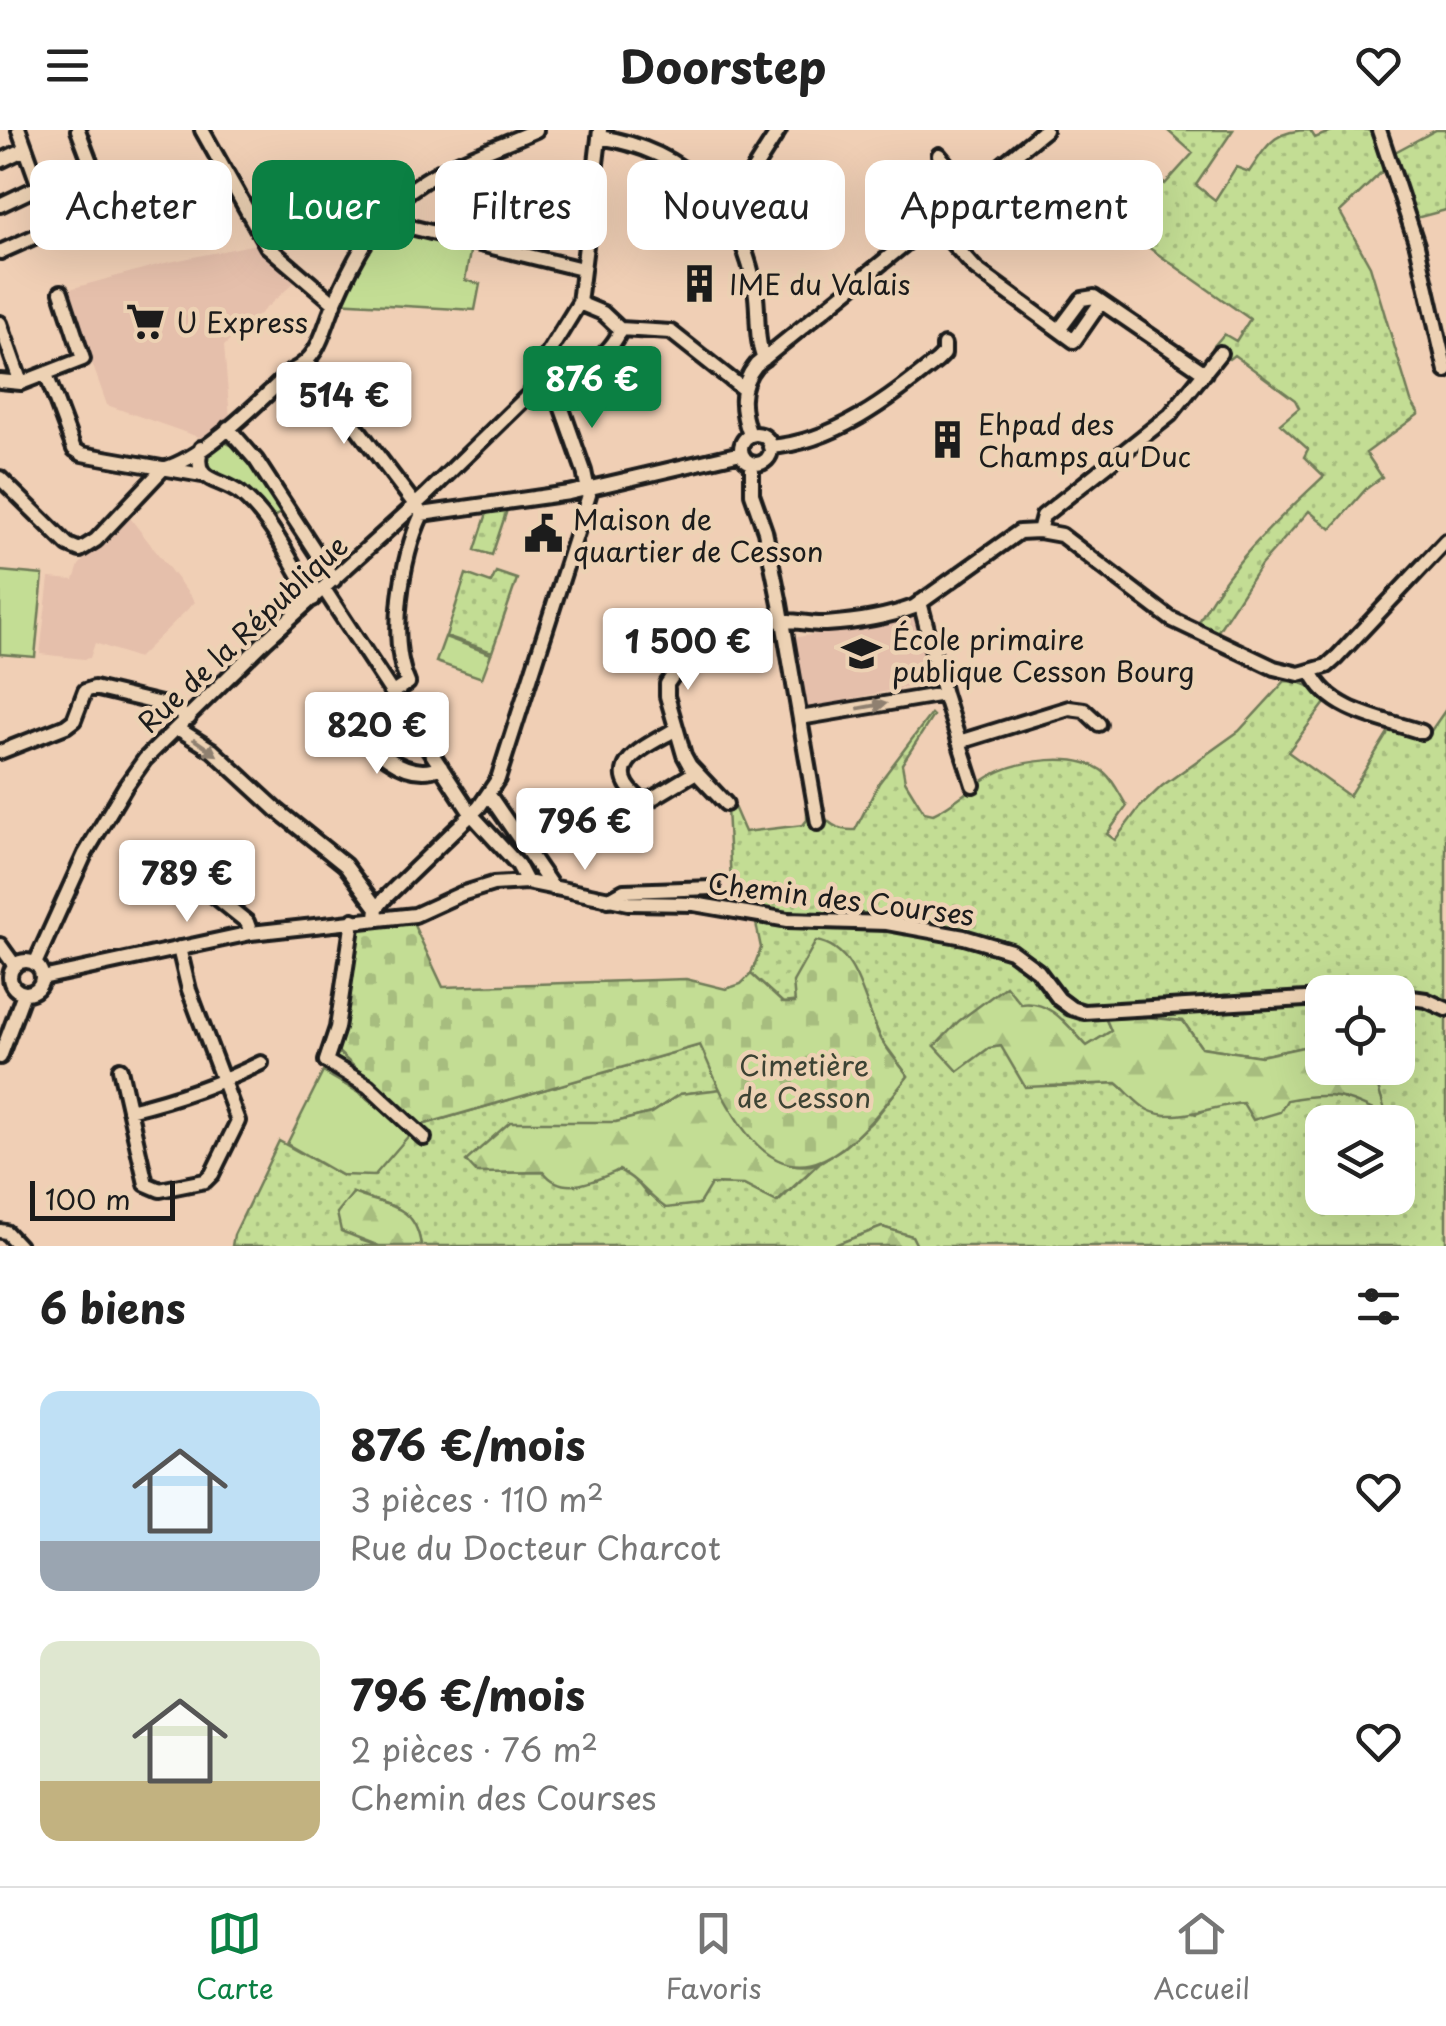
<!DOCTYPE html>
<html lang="fr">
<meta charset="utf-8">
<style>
body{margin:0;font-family:"Playpen Sans",sans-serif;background:#f2f2f2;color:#222;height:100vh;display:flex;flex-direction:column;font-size:38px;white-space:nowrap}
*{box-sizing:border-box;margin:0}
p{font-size:32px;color:#767676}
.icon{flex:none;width:55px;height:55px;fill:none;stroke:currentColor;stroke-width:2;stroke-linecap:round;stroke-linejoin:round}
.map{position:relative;height:1116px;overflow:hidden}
.details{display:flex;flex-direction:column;background:#fff;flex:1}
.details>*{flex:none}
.banner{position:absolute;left:30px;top:30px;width:1388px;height:90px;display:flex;gap:20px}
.controls{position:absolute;left:1305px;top:845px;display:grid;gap:20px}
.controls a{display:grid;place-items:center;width:110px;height:110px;border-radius:20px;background:#fff;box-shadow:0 10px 40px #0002;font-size:50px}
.scale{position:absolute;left:30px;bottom:25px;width:145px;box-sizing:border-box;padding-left:10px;border:5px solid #1c1c1c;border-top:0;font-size:28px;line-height:35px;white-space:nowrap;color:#1c1c1c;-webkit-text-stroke:8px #edd2b4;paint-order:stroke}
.price{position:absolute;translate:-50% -85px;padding:0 22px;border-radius:10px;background:#fff;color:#222;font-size:32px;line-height:65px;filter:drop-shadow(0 2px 5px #0008)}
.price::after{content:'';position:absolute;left:50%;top:60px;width:30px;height:22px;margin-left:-15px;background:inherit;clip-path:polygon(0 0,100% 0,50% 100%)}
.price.selected{background:#0b8043;color:#fff}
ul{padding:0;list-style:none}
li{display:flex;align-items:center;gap:30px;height:250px;padding:0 40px}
li span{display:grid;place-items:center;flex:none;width:280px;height:200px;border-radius:20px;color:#555}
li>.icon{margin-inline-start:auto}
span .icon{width:120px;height:120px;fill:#fffc;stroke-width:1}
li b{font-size:42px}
h2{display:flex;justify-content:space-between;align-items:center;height:120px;padding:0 40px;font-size:42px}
.tag{padding:0 35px;border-radius:20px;background:#fff;box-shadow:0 10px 40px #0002;font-size:35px;line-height:90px}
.tag.selected{background:#0b8043;color:#fff}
header{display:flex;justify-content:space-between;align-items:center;height:130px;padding:0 40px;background:#fff;font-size:45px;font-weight:700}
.tab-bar{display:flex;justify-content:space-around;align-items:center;height:140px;border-top:2px solid #e0e0e0;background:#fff;font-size:28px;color:#767676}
.tab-bar a{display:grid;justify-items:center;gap:5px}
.tab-bar .selected{color:#0b8043}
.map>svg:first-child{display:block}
.built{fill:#e5bfab}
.grass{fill:url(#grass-dots);stroke:#707c58;stroke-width:2.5;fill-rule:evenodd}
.forest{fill:url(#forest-firs);stroke:#707c58;stroke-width:2.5}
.cemetery{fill:url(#cemetery-stones);stroke:#707c58;stroke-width:2.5}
.green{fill:#c3dd94;stroke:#707c58;stroke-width:2.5}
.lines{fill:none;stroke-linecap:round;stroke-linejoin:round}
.minor-casing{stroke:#1c1c1c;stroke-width:20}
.minor{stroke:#edd2b4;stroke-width:12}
.oneway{fill:#8f8070}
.labels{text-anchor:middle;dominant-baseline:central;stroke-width:9;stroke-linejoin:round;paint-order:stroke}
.poi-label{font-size:28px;fill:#1c1c1c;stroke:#edd2b4;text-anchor:start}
.street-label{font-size:28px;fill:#1c1c1c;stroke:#edd2b4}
.park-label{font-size:28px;fill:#3d4334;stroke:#edd2b4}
</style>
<header><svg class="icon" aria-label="menu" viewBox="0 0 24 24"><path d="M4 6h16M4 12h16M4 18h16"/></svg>Doorstep<svg class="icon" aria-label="heart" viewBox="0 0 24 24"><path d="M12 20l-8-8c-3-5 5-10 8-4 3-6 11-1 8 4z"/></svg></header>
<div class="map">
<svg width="1446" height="1116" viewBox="0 0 1446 1116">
<defs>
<pattern id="grass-dots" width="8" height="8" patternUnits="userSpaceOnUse" patternTransform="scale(2.5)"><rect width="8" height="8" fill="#c3dd94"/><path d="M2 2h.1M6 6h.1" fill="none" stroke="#a7bd7f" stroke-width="1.8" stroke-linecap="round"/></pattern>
<pattern id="forest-firs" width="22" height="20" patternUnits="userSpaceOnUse" patternTransform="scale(2.5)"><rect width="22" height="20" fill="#c3dd94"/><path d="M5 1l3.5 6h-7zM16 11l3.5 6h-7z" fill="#a7bd7f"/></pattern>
<pattern id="cemetery-stones" width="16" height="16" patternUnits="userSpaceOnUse" patternTransform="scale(2.5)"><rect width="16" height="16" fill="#c3dd94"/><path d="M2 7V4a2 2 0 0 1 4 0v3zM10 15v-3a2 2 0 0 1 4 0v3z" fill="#a7bd7f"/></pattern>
</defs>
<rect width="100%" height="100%" fill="#f0cfb5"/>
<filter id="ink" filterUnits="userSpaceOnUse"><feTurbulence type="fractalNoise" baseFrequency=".01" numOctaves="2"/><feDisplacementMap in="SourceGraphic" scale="20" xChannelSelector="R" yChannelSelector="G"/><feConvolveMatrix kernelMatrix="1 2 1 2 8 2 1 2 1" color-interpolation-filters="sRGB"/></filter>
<g filter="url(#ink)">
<!-- built -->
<path class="built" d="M 256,114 L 297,150 L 224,216 L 230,288 L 204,309 L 107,275 L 66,160 L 165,133 Z
M 127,384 L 195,472 L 138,528 L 95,513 L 90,528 L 84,529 L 40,524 L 49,448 L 74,450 L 79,435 Z
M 921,486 L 933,551 L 806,579 L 793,508 Z"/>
<!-- grass -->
<path class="grass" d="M 1167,0 L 1233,0 L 1196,55 L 1215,70 L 1236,37 L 1249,42 C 1268,14 1274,0 1310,0 L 1315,8 L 1334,0 L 1369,0 L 1386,38 L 1340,82 L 1370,136 L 1411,271 L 1419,284 L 1366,323 L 1382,347 L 1366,359 L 1331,399 L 1309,381 L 1261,435 L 1216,504 L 1198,494 C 1228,435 1276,391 1324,346 L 1304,327 L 1308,319 L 1280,294 L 1299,278 L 1295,270 L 1234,225 L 1229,229 L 1213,217 L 1224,204 L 1236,211 L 1250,189 L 1121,98 L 1159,50 L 1165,54 L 1193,23 Z
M 1436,0 L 1446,0 L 1446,80 L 1416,88 L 1393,23 Z
M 507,380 L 492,425 L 475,420 L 487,383 Z
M 496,442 L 517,449 L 492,522 L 446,506 L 466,444 L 491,453 Z
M 1285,551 C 1306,552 1313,556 1325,573 L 1288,622 L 1349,666 L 1392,596 L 1426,608 L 1446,579 L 1446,1116 L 917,1116 L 912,1106 L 882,1097 L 832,1116 L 421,1116 C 415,1072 386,1077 353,1063 L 360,1110 L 379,1116 L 232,1116 L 234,1105 L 279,1011 L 341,1045 L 361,964 L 323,942 L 334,918 L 418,996 L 700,915 L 722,959 L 680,964 L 651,983 L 616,992 L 478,1043 L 544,1042 L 593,1051 L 619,1040 L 632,1046 L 648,1066 L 711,1054 L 744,1055 L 778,1072 L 819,1033 L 843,1018 L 874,990 L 908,946 L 881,909 L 862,863 L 783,873 L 751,844 L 761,818 L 756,793 L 733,788 L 727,679 L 735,679 L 745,702 L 803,695 L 807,690 L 807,679 L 819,677 C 825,693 838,701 855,700 L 879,653 L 931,584 L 933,586 L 902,634 L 905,651 L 924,682 L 933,684 C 954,674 971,657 992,645 C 1020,630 1078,621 1105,643 C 1114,651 1121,667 1127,676 L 1107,704 L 1115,710 L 1139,678 L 1162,656 L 1239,601 ZM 1322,862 L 1398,862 L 1398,938 L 1372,938 L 1386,986 L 1356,971 L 1320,963 L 1286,970 L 1218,975 L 1196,984 L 1132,965 L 1117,953 L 1058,956 L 1001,916 L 989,918 L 1063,890 L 1087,916 L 1111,901 L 1106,890 L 1183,891 L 1201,917 L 1261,926 L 1322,913 ZM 1322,992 L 1398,992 L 1398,1068 L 1322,1068 Z"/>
<!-- forest -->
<path class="forest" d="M 1006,856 L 1021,874 C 1051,870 1068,896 1087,916 L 1111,901 L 1106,889 L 1146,887 L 1183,891 L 1201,917 L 1261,926 L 1322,913 L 1322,938 L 1372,938 L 1387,987 C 1347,966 1331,961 1287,970 L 1280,982 L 1253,990 L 1243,973 C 1215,975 1175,994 1148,980 C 1137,974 1127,961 1117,953 L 1025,957 L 1001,916 L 989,918 L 958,941 L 935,916 L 959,891 Z
M 722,959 C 737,997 773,1047 819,1033 L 777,1072 L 744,1055 L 711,1054 L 699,1074 L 666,1078 C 649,1067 638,1049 619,1040 C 594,1051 563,1067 544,1042 L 477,1043 L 466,1031 L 510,992 L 616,992 L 651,983 L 680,964 Z
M 353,1063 C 386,1077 415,1072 421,1116 L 379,1116 L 341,1101 L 337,1083 Z
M 882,1097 L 912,1106 L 917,1116 L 832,1116 Z"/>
<!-- cemetery -->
<path class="cemetery" d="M 412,791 L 443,857 L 686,849 L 726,859 L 741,854 L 751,844 L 783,873 L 795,873 L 793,852 L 816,811 C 858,817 864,875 880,907 C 887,921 899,933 908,946 C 855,1015 794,1089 730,978 C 718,959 710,936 700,915 L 418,996 L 334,918 L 355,797 Z"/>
<!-- green -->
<path class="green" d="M 382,90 L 472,111 L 465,150 L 480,154 L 475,180 L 335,172 Z
M 223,312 C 251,319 269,359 282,383 L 272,387 L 239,355 L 202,335 L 204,325 Z
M 0,441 L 43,445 L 35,527 L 0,524 Z
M 445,507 L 491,524 L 482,548 L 436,532 Z
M 323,942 L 361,964 L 411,1003 L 374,1046 L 341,1045 L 287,1014 Z"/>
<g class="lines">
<defs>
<path id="minor" d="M 78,0 L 101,61
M 202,0 L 267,116 L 335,174
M 1379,0 L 1417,115 L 1446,241
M 599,7 C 685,20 740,75 755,159 C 759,181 755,208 764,229
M 939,25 L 969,62
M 0,31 L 25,19
M 0,75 L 38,57
M 725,78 L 733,72 L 779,0
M 382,90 L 582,139
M 933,92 L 976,139 L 1074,211 L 1101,172
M 0,122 L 54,98 L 19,0
M 579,173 L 603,183 L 620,199 L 671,202 L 743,259
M 0,193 L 21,253
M 1059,200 L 1082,169 L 1094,167 L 1205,243
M 308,233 L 422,384 L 569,363 L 741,323
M 46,244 L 74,319 L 82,324 L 202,345
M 0,251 L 21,253 L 83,229 L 61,162
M 549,254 C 569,255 617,220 620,199
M 228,298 L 256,330 L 334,450
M741 319a15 15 0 1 1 30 0a15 15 0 1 1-30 0Z
M 750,305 C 741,281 738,257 756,235 L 1045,0
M 770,317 C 835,312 888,270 937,231 L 944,224 L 944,215
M 201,318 C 192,354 219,347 241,364 C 273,390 292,435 313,469
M 752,333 L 752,364 L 765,401 L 780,474 L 818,693
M 163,339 C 204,329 260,270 292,241 C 321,227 323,199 335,172 C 348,142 367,105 389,80 C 425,39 487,22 536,0
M 0,348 L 68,415 L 80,420 L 96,410 L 163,339
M 1039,401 L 1043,386 L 1170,285 L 1220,223
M 324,459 L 472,685 L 518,735 L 527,752
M 920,472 L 944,564 L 973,655
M 1312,543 C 1330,582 1384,589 1422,602
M 394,562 L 408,553 C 388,509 402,427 422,384
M 337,578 C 361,604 400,656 441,637
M 800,588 L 944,564
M 177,598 L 212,620 L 277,680 L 345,735 L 377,778
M 676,599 C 648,616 597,635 641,670 L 651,669 L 696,642
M 959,612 L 1069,578 L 1084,580 L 1099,594
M 0,622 L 66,596 L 74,590 L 85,561 L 94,558 L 165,575 L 189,588
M 489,665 L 553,758
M 726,674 L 690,636 L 684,625 L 667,566 L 667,554 L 674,544 L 770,491 C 789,488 807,495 826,494 C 855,492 887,487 914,477 L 1019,402 L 1039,401 L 1061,405 L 1171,489 L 1274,538 L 1299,544 L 1327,536 L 1337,527 L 1446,411
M 191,747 L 247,792 L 251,803
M 608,770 L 624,761 L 713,758
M 376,787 L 377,778 L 385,768 L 479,677 L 498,649 L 589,365 L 584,341 L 554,256
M 353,790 L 337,898 L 326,931 L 368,956 L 424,1008
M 0,815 L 15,836
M10 847a16 16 0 1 1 32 0a16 16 0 1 1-32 0Z
M 35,834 L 85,724 L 125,657 L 145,629 L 265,511 L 425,366 L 542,252 L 546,245 L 547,225 L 579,173 L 600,0
M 42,848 L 251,803 L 415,785 L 461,764 L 493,754 L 527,752 L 629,773 L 694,774 L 788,790 L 887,793 L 964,807 L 1011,821 L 1038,841 L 1059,869 L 1071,878 L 1084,882 L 1322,868
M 1398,866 L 1426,870 L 1446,879
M 0,927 L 24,863
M 120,939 L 146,1054 L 160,1060 L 205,1051 L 212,1044 L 238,991 L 189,860 L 179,818
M 129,980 C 175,969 219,954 261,933
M 0,1101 L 6,1102 L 19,1116"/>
</defs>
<!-- minor casing -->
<use href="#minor" class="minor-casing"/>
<!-- minor -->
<use href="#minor" class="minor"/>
</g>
<!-- one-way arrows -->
<defs><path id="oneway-solid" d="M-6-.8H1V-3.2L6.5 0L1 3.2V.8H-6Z" transform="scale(2.5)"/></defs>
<g class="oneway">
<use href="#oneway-solid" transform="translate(872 576) rotate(-10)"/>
<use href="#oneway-solid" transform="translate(205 617) rotate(35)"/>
</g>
</g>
<!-- icons -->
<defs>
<symbol id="building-bare" viewBox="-9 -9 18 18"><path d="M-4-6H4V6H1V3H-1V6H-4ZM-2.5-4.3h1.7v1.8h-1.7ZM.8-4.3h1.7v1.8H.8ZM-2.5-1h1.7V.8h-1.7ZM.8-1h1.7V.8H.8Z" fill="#1c1c1c" stroke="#edd2b4" stroke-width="2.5" paint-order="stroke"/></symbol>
<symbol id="supermarket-bare" viewBox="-9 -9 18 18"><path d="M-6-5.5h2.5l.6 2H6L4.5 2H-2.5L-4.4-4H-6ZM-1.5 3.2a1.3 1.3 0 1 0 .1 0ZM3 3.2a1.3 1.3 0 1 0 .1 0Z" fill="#1c1c1c" stroke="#edd2b4" stroke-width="2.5" paint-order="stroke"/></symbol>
<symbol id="civic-bare" viewBox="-9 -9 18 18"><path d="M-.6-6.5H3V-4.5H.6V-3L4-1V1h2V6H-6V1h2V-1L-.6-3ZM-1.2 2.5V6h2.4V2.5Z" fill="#1c1c1c" stroke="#edd2b4" stroke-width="2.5" paint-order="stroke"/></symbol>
<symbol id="school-bare" viewBox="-9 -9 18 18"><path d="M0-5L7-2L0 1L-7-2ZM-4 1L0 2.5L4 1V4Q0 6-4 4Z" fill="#1c1c1c" stroke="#edd2b4" stroke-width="2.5" paint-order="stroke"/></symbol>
</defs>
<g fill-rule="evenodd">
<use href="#building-bare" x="672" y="126" width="55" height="55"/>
<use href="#supermarket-bare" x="118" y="164" width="55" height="55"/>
<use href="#building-bare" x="920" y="282" width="55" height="55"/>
<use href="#civic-bare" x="516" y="376" width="55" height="55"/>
<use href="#school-bare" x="834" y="496" width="55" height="55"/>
</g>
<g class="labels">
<!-- poi labels -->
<g class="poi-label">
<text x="729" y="153">IME du Valais</text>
<text x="176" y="191">U Express</text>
<text x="978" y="293">Ehpad des<tspan x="978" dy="32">Champs au Duc</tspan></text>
<text x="573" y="388">Maison de<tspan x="573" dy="32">quartier de Cesson</tspan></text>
<text x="892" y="508">École primaire<tspan x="892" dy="32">publique Cesson Bourg</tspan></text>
</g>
<!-- street labels -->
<g class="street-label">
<text transform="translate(242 503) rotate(-43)">Rue de la République</text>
<text transform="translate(841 768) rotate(7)">Chemin des Courses</text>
</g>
<!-- park labels -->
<g class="park-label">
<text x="804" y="934">Cimetière<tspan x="804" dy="32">de Cesson</tspan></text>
</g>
</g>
</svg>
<div class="controls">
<a><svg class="icon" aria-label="locate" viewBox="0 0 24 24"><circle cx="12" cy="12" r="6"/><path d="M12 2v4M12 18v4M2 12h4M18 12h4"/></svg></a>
<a><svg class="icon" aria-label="layers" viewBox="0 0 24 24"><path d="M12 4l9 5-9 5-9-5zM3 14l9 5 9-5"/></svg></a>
</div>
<div class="scale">100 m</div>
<b class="price selected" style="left:592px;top:301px">876 €</b>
<b class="price" style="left:344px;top:317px">514 €</b>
<b class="price" style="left:688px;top:563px">1 500 €</b>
<b class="price" style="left:377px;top:647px">820 €</b>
<b class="price" style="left:585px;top:743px">796 €</b>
<b class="price" style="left:187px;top:795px">789 €</b>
<div class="banner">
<a class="tag">Acheter</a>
<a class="tag selected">Louer</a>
<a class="tag">Filtres</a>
<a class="tag">Nouveau</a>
<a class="tag">Appartement</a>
</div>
</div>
<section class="details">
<h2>6 biens<svg class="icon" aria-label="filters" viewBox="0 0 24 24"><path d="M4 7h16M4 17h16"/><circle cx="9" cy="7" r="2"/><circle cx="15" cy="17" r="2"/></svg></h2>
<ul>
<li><span style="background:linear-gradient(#bfe0f5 75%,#9aa5b1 0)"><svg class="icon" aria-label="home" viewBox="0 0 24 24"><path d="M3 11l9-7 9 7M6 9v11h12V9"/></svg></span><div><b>876 €/mois</b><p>3 pièces · 110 m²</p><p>Rue du Docteur Charcot</p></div><svg class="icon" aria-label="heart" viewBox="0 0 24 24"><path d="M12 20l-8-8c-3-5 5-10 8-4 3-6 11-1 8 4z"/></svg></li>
<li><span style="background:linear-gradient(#dfe7d0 70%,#c2b280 0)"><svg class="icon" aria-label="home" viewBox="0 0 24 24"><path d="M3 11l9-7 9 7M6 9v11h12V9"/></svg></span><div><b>796 €/mois</b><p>2 pièces · 76 m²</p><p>Chemin des Courses</p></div><svg class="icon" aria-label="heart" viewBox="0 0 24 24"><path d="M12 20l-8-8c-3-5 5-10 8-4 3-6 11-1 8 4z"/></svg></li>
</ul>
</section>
<nav class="tab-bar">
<a class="selected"><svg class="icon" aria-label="map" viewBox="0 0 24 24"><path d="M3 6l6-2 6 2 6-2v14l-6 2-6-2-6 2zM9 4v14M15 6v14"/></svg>Carte</a>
<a><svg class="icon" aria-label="saved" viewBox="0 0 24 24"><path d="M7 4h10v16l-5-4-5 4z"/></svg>Favoris</a>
<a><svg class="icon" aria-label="home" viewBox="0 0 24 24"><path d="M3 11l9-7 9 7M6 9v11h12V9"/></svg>Accueil</a>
</nav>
